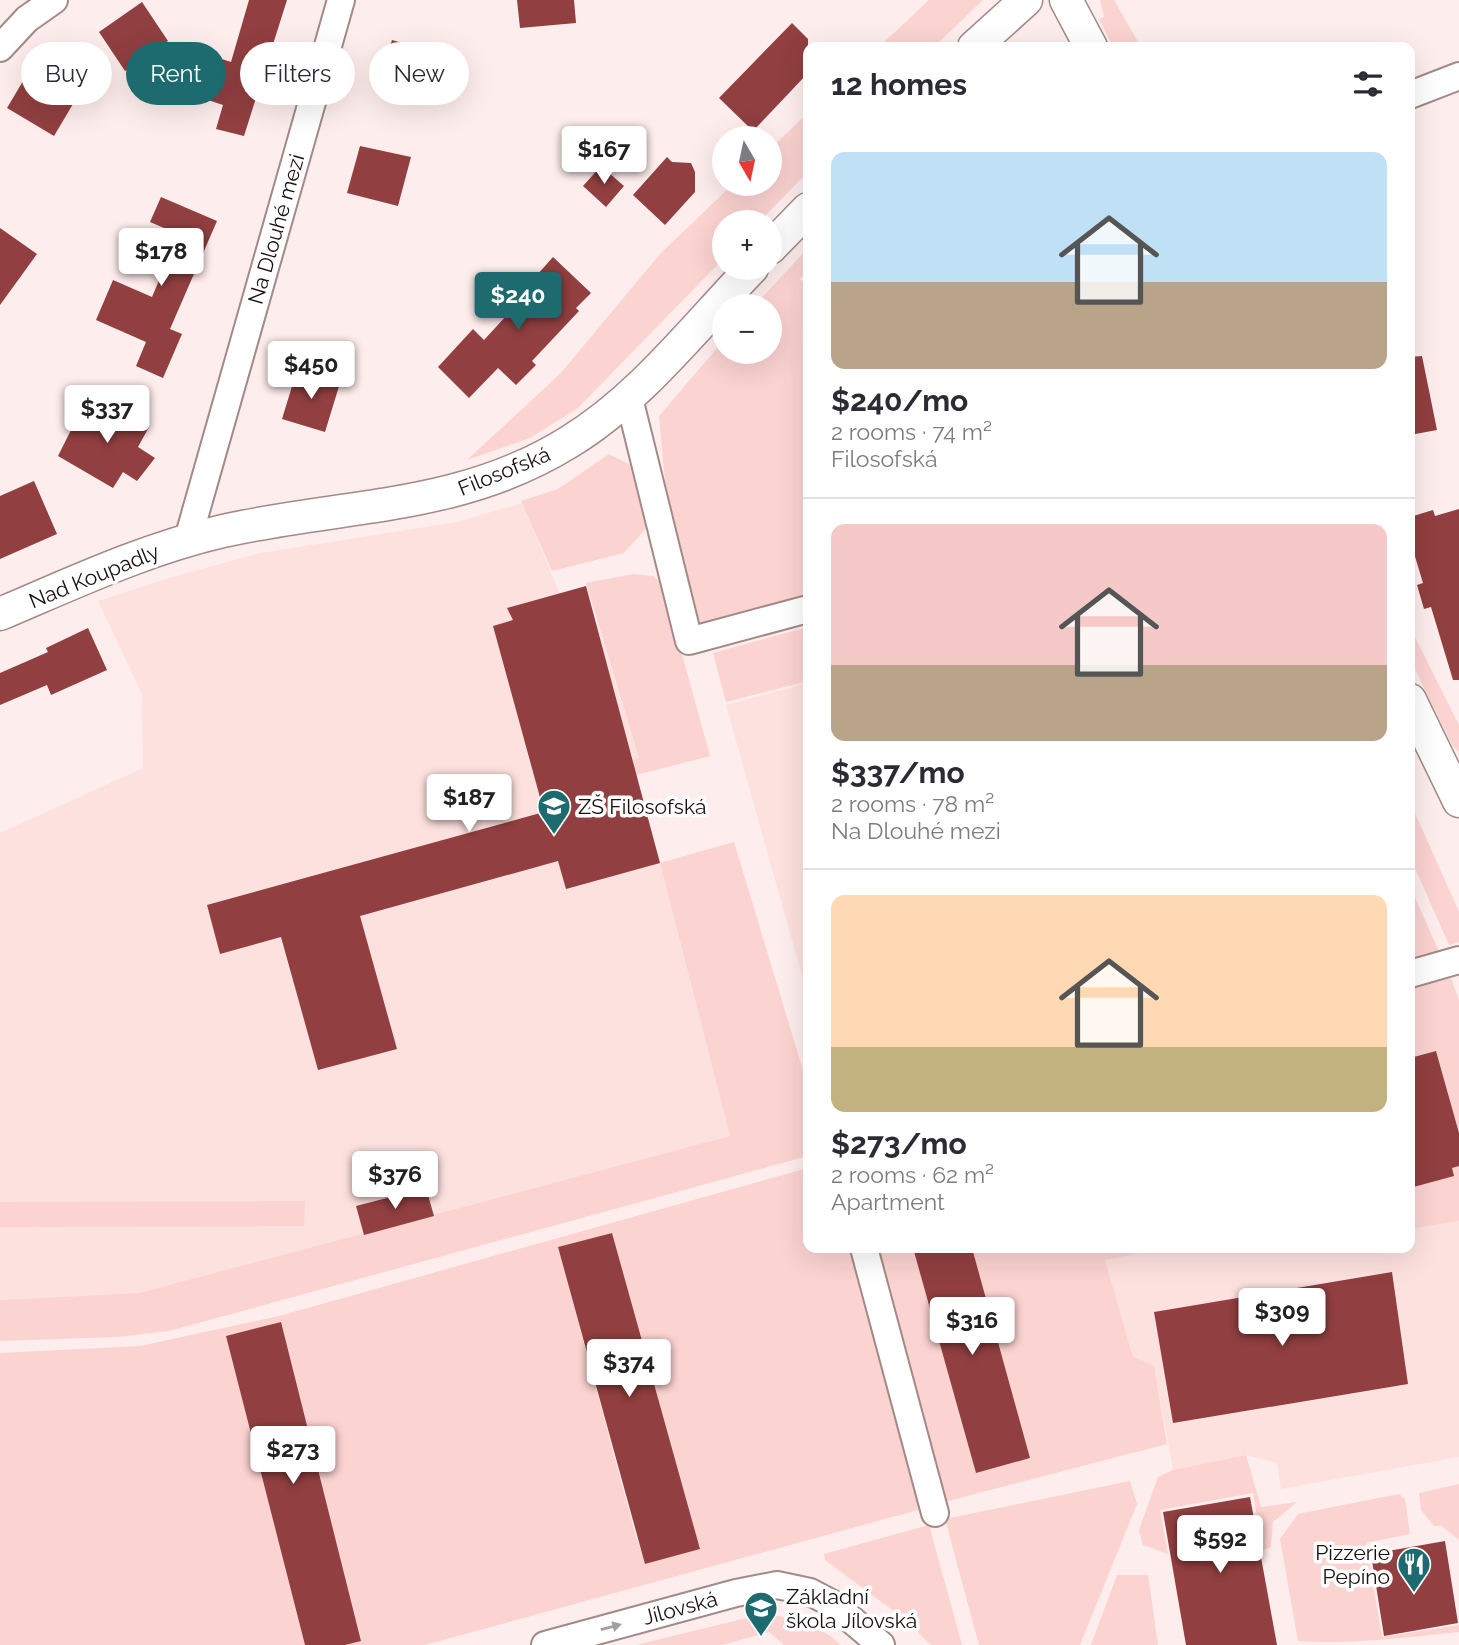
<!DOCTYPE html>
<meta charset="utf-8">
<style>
body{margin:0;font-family:Raleway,sans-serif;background:#f7f7f7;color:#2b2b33;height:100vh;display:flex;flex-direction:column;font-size:26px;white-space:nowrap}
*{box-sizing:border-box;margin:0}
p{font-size:23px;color:#7c7c81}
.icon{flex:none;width:38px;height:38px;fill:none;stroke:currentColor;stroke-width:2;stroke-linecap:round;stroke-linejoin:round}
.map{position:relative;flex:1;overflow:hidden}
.drawer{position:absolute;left:803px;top:42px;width:612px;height:1211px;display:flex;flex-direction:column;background:#fff;border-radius:14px;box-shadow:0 7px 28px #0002}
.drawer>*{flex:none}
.banner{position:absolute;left:21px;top:42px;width:665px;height:63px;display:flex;gap:14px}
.needle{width:46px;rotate:171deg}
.tools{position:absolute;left:712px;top:126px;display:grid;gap:14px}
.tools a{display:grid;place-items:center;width:70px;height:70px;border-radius:50%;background:#fff;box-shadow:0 7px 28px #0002;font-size:35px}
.price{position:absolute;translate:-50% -60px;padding:0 16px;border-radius:7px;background:#fff;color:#222;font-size:23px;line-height:46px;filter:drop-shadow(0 2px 4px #0008)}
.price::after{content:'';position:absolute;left:50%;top:42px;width:21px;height:16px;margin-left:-10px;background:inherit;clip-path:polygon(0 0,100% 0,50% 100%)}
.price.active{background:#1d6a6f;color:#fff}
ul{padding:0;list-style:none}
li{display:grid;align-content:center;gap:14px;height:371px;padding:0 28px}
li+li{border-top:2px solid #e1e1e2}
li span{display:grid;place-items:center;height:217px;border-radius:14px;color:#555}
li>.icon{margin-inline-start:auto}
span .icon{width:126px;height:126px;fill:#fffc;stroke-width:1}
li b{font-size:30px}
h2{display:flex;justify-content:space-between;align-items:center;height:84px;padding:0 28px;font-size:30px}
.chip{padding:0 24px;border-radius:32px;background:#fff;box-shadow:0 7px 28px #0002;font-size:24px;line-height:63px}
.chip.active{background:#1d6a6f;color:#fff}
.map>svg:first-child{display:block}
.built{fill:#fde1df}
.green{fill:#fbd3d1;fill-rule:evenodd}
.building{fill:#913f40}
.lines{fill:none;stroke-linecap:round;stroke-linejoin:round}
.minor-casing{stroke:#a28a88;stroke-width:30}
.tertiary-casing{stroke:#a28a88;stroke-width:35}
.minor{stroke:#fff;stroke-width:26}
.tertiary{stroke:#fff;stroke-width:32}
.oneway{fill:#a39f9f}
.labels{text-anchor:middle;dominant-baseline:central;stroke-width:7;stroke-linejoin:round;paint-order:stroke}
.street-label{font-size:21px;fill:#180f0f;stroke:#fefefe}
.poi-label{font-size:21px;fill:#180f0f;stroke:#fefefe;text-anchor:start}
</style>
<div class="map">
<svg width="1459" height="1645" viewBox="0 0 1459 1645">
<rect width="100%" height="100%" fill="#fdedec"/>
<!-- built -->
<path class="built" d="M 522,503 L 560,594 L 586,588 L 639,758 L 615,764 L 660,863 L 730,1136 L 139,1293 L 0,1300 L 0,833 L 143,768 L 142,694 L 98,601 L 169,578 L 261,553 L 457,522 Z
M 808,683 L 808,997 L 726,705 Z
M 1459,1221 L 1459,1457 L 1281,1489 L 1277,1463 L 1246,1455 L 1173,1470 L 1154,1365 L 1133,1357 L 1105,1260 L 1166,1248 L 1410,1248 L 1411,1226 L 1417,1228 Z"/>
<!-- green -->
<path class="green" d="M 929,0 L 983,0 L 934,47 L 879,47 Z
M 1100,0 L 1114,0 L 1141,47 L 1113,47 L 1099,19 L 1104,17 Z
M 808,113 L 808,172 L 759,222 L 724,222 L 724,258 L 578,408 L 530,438 L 467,460 L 560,374 L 660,254 L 733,184 L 770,184 L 770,149 Z
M 808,248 L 808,270 L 800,279 L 808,287 L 808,596 L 697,626 L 667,503 L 659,416 L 724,340 L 724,352 L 770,352 L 770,306 L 754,306 Z
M 609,454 L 637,468 L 649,525 L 624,553 L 552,571 L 521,501 L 558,489 Z
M 634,574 L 653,576 L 663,585 L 710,756 L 636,775 L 615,765 L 639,758 L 586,583 Z
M 808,627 L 808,681 L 726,702 L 713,653 Z
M 1411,629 L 1459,725 L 1459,752 L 1452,745 L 1411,661 Z
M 1411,804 L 1459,912 L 1459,942 L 1449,945 L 1411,859 Z
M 734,842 L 808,1087 L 808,1156 L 169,1331 L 117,1337 L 0,1341 L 0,1300 L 139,1293 L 730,1136 L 660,863 Z
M 1410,886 L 1441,956 L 1410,964 Z
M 1451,978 L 1459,1000 L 1459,1133 L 1436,1051 L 1411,1058 L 1411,989 Z
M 1459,1166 L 1459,1221 L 1417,1228 L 1411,1226 L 1410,1188 L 1453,1176 L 1452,1168 Z
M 808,1168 L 808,1248 L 853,1248 L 925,1508 L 425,1645 L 345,1645 L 361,1640 L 280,1322 L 226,1336 L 305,1645 L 0,1645 L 0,1353 L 140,1346 L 279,1316 ZM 612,1233 L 700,1549 L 646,1564 L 636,1537 L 558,1247 Z
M 305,1201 L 304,1226 L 0,1227 L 0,1202 Z
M 871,1248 L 913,1248 L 976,1473 L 1030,1458 L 972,1248 L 1166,1248 L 1105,1260 L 1133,1357 L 1154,1365 L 1167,1444 L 940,1503 Z
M 1246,1455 L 1261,1507 L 1297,1502 L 1273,1522 L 1271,1547 L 1263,1550 L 1253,1493 L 1160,1510 L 1168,1554 L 1143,1545 L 1139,1530 L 1158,1477 L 1173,1470 Z
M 1130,1481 L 1137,1504 L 1080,1645 L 979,1645 L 945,1519 Z
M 1459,1484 L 1459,1540 L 1442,1526 L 1434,1526 L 1421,1510 L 1419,1493 Z
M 1399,1494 L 1405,1499 L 1410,1534 L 1366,1543 L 1382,1637 L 1459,1625 L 1459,1632 C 1411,1637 1345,1645 1298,1641 L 1280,1539 L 1298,1514 Z
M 929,1525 L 962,1645 L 931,1645 L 903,1618 L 825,1560 L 824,1554 Z
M 1117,1575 L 1148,1575 L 1158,1645 L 1091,1645 Z
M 759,1615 C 793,1615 816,1623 841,1645 L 784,1645 L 769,1632 L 722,1645 L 636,1645 Z"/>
<!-- building -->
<path class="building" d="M 249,0 L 287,0 L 244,136 L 216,129 L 223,105 L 199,97 L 212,56 L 231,62 Z
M 517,0 L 574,0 L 576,23 L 520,28 Z
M 142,2 L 168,41 L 125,71 L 99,32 Z
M 792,23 L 808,39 L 808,73 L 753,131 L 719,98 Z
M 392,40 L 430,51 L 417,95 L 378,84 Z
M 38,69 L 65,85 L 59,96 L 73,104 L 54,136 L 7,108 L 26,76 L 32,79 Z
M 360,146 L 411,157 L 398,206 L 347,193 Z
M 667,157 L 672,162 L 691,163 L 695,172 L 695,192 L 665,225 L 633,195 Z
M 601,166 L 624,186 L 606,207 L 583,186 Z
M 161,197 L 217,221 L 170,329 L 182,334 L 163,378 L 136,366 L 146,342 L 96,320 L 113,280 L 152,297 L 174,245 L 160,239 L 164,228 L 150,222 Z
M 0,228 L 37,254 L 0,305 Z
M 553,257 L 591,293 L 576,308 L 579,311 L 532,361 L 536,365 L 516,385 L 498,368 L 469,398 L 438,367 L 473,329 L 484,340 L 541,278 L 537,275 Z
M 1422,356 L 1437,430 L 1410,435 L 1410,357 Z
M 297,370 L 340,383 L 325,432 L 282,419 Z
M 93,399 L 113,410 L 119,409 L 149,427 L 138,447 L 155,458 L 137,481 L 123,472 L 113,488 L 58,456 L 79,414 L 83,414 Z
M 34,481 L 57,534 L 0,559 L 0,496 Z
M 1459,509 L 1459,680 L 1453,680 L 1431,607 L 1424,609 L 1417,585 L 1423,583 L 1410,540 L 1410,517 L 1433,510 L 1435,516 Z
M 586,586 L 660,863 L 566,889 L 558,861 L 360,916 L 397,1049 L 318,1070 L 281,937 L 220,954 L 207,905 L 544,812 L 493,626 L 513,620 L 507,608 Z
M 88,628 L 107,670 L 51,695 L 47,685 L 0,705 L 0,673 L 48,652 L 46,648 Z
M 1436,1051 L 1459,1133 L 1459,1166 L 1452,1168 L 1454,1176 L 1410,1188 L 1410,1058 Z
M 426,1188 L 434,1216 L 364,1235 L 356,1206 Z
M 612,1233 L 700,1549 L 645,1564 L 558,1247 Z
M 913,1248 L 972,1248 L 1030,1458 L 976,1473 Z
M 1392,1272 L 1408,1384 L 1173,1423 L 1154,1312 Z
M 281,1322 L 361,1641 L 345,1645 L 305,1645 L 226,1336 Z
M 1250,1497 L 1277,1645 L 1186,1645 L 1163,1512 Z
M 1445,1541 L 1458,1623 L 1384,1636 L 1371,1554 Z"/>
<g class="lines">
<defs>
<path id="minor" d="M 0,48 L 27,19 L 54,0
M 1410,95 L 1459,76
M 629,398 L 689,641 L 808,609
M 188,539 L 341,0
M 1410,974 L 1459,960
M 864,1248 L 935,1513
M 545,1645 L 736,1593 L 777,1585 L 810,1592 L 833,1604 L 881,1645"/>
<path id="tertiary" d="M 1066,0 L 1091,47
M 974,47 L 1026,0
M 770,248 L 808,209
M 0,614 C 73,583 145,549 223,531 C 343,504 460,510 569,442 C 641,398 694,328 752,268
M 1410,700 L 1459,801"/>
</defs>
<!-- minor casing -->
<use href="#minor" class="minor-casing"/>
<!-- tertiary casing -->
<use href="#tertiary" class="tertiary-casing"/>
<!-- minor -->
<use href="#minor" class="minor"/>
<!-- tertiary -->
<use href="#tertiary" class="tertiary"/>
</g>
<!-- one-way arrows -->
<defs><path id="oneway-solid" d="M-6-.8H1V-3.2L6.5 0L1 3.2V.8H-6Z" transform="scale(1.75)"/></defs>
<use class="oneway" href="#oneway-solid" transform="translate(611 1627) rotate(-15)"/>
<!-- icons -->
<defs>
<symbol id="school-pin" viewBox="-11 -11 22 30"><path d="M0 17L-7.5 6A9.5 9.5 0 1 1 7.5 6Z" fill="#1d6a6f" stroke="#fefefe"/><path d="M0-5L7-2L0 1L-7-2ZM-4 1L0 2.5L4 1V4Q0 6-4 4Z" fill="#fff"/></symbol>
<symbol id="restaurant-pin" viewBox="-11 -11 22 30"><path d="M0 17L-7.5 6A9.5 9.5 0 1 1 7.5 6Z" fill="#1d6a6f" stroke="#fefefe"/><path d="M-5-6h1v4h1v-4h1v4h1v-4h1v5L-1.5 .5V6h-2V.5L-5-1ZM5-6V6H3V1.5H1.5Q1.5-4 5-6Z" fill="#fff"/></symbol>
</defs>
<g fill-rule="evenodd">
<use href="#school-pin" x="535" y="787" width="38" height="52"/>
<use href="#restaurant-pin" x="1395" y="1545" width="38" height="52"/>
<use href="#school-pin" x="742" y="1589" width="38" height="52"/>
</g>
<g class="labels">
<!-- street labels -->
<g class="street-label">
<text transform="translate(276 229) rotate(-74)">Na Dlouhé mezi</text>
<text transform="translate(504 471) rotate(-22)">Filosofská</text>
<text transform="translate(94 576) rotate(-22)">Nad Koupadly</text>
<text transform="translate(680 1608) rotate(-15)">Jílovská</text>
</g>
<!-- poi labels -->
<g class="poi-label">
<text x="578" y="806">ZŠ Filosofská</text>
<text x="1390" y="1552" text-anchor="end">Pizzerie<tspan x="1390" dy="24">Pepíno</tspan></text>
<text x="786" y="1596">Základní<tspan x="786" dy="24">škola Jílovská</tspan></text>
</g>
</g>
</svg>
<div class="tools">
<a><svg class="needle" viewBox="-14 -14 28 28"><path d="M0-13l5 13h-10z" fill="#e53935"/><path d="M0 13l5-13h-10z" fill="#7c7c81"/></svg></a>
<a>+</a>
<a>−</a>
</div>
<b class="price" style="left:604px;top:186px">$167</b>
<b class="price" style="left:161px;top:288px">$178</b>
<b class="price active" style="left:518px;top:332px">$240</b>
<b class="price" style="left:311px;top:401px">$450</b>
<b class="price" style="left:107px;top:445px">$337</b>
<b class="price" style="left:469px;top:834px">$187</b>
<b class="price" style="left:395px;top:1211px">$376</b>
<b class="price" style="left:1282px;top:1348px">$309</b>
<b class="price" style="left:972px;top:1357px">$316</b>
<b class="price" style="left:629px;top:1399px">$374</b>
<b class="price" style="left:293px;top:1486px">$273</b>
<b class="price" style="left:1220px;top:1575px">$592</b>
<div class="banner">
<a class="chip">Buy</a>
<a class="chip active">Rent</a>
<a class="chip">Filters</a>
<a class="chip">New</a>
</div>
<section class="drawer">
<h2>12 homes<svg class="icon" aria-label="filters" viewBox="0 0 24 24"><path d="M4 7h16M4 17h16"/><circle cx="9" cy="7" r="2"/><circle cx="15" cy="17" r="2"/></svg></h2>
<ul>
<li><span style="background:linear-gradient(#bfe0f5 60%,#b9a48a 0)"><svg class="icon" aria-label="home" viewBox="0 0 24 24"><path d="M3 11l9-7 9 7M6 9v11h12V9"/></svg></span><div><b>$240/mo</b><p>2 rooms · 74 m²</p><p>Filosofská</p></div></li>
<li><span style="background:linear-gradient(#f6c9c9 65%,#b9a48a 0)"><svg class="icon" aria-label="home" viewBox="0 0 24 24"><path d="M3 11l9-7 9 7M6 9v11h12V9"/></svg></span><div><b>$337/mo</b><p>2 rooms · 78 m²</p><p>Na Dlouhé mezi</p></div></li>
<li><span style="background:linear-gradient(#ffd9b3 70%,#c2b280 0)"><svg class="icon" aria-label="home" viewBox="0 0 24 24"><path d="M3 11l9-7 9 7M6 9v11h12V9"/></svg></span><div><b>$273/mo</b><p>2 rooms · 62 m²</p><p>Apartment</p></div></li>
</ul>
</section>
</div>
